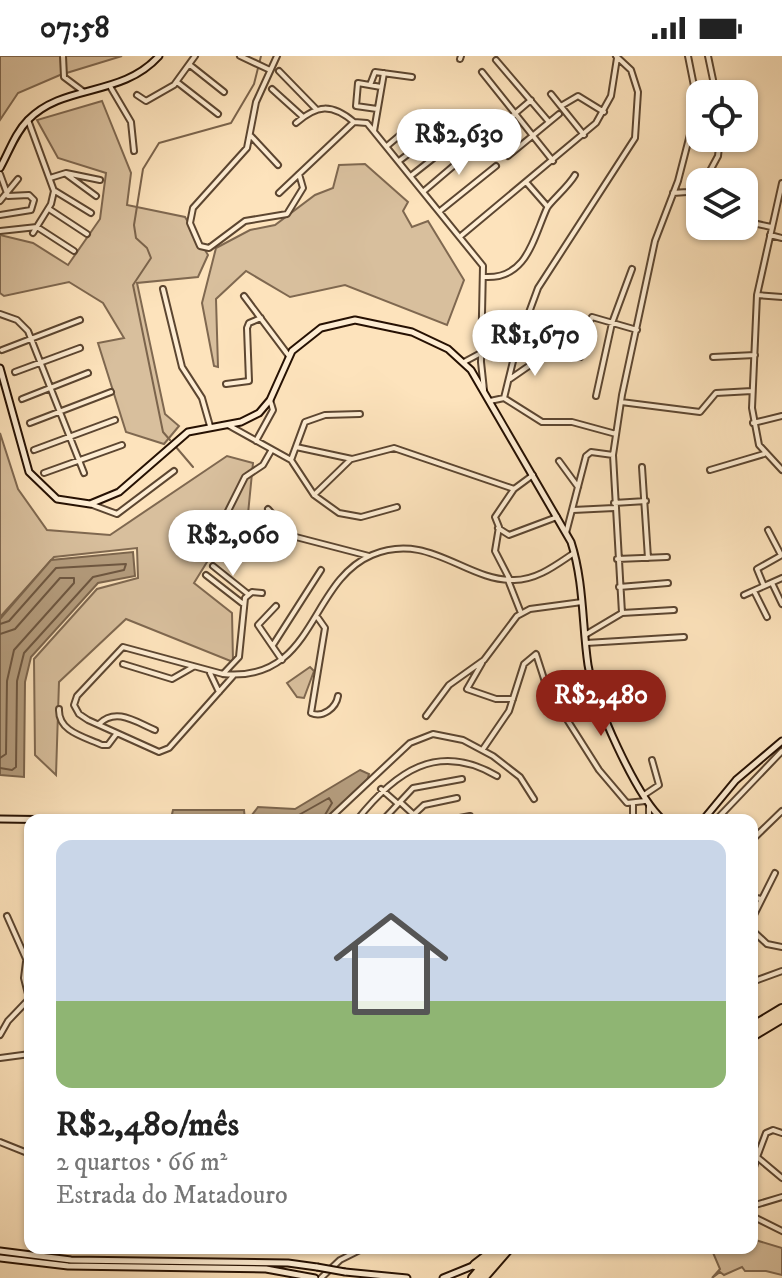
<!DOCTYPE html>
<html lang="pt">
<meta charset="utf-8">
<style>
body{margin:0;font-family:"IM FELL DW Pica",serif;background:#f6f6f6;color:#222;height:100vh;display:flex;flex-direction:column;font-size:30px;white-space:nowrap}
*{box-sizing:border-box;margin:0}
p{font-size:26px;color:#767676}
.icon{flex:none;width:44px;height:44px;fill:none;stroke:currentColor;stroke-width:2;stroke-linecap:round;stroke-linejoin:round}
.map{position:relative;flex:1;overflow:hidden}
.side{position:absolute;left:24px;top:758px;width:734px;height:440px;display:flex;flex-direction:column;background:#fff;border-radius:16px;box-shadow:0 2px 6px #0004}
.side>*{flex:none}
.controls{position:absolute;left:686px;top:24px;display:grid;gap:16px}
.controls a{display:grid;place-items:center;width:72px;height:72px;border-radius:16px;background:#fff;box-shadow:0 2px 6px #0004;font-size:40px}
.price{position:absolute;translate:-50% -68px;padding:0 18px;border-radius:28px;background:#fff;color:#222;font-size:26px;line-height:52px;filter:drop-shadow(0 2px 4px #0008)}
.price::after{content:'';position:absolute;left:50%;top:48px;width:24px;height:18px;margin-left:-12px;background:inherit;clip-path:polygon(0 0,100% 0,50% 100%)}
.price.current{background:#8f2418;color:#fff}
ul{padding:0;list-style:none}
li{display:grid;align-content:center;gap:16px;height:424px;padding:0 32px}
li span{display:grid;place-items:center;height:248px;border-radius:16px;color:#555}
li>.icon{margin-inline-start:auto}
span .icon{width:144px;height:144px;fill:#fffc;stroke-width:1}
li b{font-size:34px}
.status{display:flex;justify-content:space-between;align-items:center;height:56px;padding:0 40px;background:#fff;direction:ltr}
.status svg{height:22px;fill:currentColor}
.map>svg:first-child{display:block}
.green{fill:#d8bf9d;stroke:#7f6850;stroke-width:2}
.water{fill:#b49c7d;stroke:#7b644c;stroke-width:2}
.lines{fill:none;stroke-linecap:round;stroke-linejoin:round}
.shore{stroke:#6d5640;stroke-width:2}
.stream{stroke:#7b644c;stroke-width:2}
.minor-casing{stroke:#5c4631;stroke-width:8}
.secondary-casing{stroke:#261103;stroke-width:9}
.motorway-casing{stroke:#261103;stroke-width:12}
.minor{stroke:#feedd3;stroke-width:4}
.secondary{stroke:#feedd3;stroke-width:5}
.motorway{stroke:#fde3bc;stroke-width:8}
.secondary-bridge-casing{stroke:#261103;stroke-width:9;stroke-linecap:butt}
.secondary-bridge{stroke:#feedd3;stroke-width:5}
</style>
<div class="status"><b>07:58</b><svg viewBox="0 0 49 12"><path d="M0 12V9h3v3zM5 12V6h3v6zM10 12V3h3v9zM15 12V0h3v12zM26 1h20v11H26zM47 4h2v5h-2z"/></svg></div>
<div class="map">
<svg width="782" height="1222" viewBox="0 0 782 1222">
<rect width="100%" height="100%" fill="#fde3bc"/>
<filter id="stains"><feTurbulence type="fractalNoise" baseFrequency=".0025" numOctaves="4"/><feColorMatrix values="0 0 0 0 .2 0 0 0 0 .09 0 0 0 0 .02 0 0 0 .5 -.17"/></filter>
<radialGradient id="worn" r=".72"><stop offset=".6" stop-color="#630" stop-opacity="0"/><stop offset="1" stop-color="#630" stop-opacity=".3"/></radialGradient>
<!-- green -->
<path class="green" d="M 0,0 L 122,0 L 60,19 L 18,37 L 0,64 Z
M 102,45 L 131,117 L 127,149 L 185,161 L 208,199 L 198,221 L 137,227 L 165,358 L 179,370 L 164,388 L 126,376 L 98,287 L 124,282 L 103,247 L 69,226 L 4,240 L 0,237 L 0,179 L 33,187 L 68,209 L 100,163 L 106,117 L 58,102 L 37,64 Z
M 365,108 L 408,146 L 403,155 L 412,171 L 428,165 L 464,224 L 447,269 L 345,229 L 290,241 L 246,215 L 216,243 L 218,311 L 214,310 L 202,247 L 216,192 L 250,174 L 275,169 L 315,139 L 333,132 L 339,109 Z
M 0,377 L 18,433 L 47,474 L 110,479 L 227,400 L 253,407 L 248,458 L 225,477 L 194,527 L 232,557 L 233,606 L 126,563 L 59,626 L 56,719 L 35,699 L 34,603 L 97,533 L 138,522 L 137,492 L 54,501 L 0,561 Z
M 310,611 L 314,615 L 304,642 L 297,641 L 287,627 Z
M 752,1183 L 782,1192 L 782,1219 L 766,1215 L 745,1215 L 742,1211 L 724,1219 L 720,1216 L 712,1222 L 720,1213 L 711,1192 L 752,1192 Z"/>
<!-- water -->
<path class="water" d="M 133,496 L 135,520 L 98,527 L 31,601 L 25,626 L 24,721 L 0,719 L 0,563 L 51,504 Z
M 360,714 L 369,718 L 367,725 L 327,764 L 254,764 L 252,759 L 258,751 L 295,753 Z
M 173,754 L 244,754 L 245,764 L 181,764 L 172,758 Z"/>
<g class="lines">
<!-- shore -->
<path class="shore" d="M 0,568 L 9,565 L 56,512 L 126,508 L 124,514 L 93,521 L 24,597 L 17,625 L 16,711 L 12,714 L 0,712
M 0,578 L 15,573 L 60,522 L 74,522 L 74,527 L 14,594 L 7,625 L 6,698 L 0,702
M 261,764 L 265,760 L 297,760 L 329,742 L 332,747 L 322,764"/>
<!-- stream -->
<path class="stream" d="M 170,384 L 163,376 L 133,229 L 151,202 L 147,192 L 136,182 L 134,169 L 143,113 L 159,87 L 231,67 L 254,28 L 261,0
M 176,391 L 193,411"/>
<defs>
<path id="minor" d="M 63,0 L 64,21 L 84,36
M 240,0 L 270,14
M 277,0 L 256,46 L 247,92 L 193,152 L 190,167 L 200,190 L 209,192 L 245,165 L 287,158 L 303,132 L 299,118
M 708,0 L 716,38
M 460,3 L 461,0
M 496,4 L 549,66
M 190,9 L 224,36
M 279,15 L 316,53
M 482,16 L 553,105
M 177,26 L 218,58
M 370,29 L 375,16 L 412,21
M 111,32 L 131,66 L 134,95
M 272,33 L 303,61
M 551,38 L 584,79
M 137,39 L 146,45 L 174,29 L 195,0
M 561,50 L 578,40 L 604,56
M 377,53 L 356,50 L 358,27 L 381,31
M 28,64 L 54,135 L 51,148 L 33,177
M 296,67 C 317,49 331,47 354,66
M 374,75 L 384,17
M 251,80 L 278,109
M 387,90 L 413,68
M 508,100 L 559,58
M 399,105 L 428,83
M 0,118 L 8,140 L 29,139 L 34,144 L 31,154 L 0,159
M 66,118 L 96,140
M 412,119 L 445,93
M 50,122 L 66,117 L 100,124
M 526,126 L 547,150
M 704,126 L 718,100 L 720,82
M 782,127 L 757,239 L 752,352 L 759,389 L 782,414
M 55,135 L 91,157
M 424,135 L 531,44
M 279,137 L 354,66 L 367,67 L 483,210 L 481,306 L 484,334
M 673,137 L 687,136 L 700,129
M 0,145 L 18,123
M 49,153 L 87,178
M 440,155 L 496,110
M 744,165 L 771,171
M 0,175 L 37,171 L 74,195
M 462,179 L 596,67 L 611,40 L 617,2
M 770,179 L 782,182
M 485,221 C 527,223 533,183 547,152 C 550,146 569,130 575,119
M 163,233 L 182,311 L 202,342 L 210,370
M 757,239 L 782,241
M 244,240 L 289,300
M 0,258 L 17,264 L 28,275 L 84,417
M 2,294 L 80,264
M 580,301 L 584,276 L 592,261 L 637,274
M 713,301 L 755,299
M 464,306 L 479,298
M 15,316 L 80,292
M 510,323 L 549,296
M 226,328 L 249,325 L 247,272 L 249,267 L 261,262
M 596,340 L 612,267 L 632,213
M 504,342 L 517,289 L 538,232 L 635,82 L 638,36 L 631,14 L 616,0
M 22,343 L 88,317
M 490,345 L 504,342 L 542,366 L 572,366 L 616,378
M 621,346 L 700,356 L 716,337 L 752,335
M 30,367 L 111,336
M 753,367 L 782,360
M 228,369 L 291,404 L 314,439 L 339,457 L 361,461 L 397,451
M 256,385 L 273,354 L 270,344
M 296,391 L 352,403 L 394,392 L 514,433
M 34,394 L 115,364
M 291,404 L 305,366 L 325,359 L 360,358
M 559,405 L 578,431
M 642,411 L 648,502
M 710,414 L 764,398
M 44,417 L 122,389
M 314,439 L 351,403
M 614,447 L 646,445
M 90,448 L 117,458 L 174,415
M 268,453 L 292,480 L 369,500
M 573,454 L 614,452
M 498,472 L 509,479 L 557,461
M 768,474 L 781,499
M 566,477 L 586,400 L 591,396 L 613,399
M 238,488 L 220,477 L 220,471 L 245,421 L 263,409 L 271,395
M 617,503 L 667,501
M 213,510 L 248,538
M 206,519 L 242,547
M 508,524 L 521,557
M 510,524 L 495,495 L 499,471 L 495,461 L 514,433 L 533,419
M 772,527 L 782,548
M 764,530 L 757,513 L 782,499
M 619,531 L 668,527
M 754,535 L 767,561
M 744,539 L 782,522
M 276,550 L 258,569 L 282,604
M 622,557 L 674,554
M 318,562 L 325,572 L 311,657 C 323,662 336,652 338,640
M 585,579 L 622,557 L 613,399 L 622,339 L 655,185 L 678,125 L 694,63 L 695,35 L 688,0
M 586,587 L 684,581
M 273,589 L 321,514
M 482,607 L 467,633 L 496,643 L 513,643
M 123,608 L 172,623 L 193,611
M 210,617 L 219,636
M 223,618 L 239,601 L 245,542 L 252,536 L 262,537
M 234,619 L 169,692 L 159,696 L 88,664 L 79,658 L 74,649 L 77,640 L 123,591 L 223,618 C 316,627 308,526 372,499 C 429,475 465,525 514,524 C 537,524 556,509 574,497
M 59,653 C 58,676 85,681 102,689 L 108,689 L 117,677
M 426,660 L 449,629 L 484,604 L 517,560 L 530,553 L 582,546
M 99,668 C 116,651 136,666 155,674
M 483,693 L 509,655 L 524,608 L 536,598 L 547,632 L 599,714 L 627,747 L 645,745
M 381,733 L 397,747
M 644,739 L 659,729 L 652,704
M 400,746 L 413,758
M 649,750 L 649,764
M 328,764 L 410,687 L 433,678 L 463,684 L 493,700 L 520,721 L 534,743
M 357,764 C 395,716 437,685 497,720
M 383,764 L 413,732 L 462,723
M 408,764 L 424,749 L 457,742
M 449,764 L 470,760
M 633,764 L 633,748
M 716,764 L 782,695
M 752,784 L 782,755
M 752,841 L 761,843
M 7,860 L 27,905
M 752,863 L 775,817
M 752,874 L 767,888 L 782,891
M 26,906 L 24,922 L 29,942
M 752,926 L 782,915
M 0,979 L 8,965 L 30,942
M 0,1002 L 30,998
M 782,1077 L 773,1074 L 766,1077 L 757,1101 L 782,1122
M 0,1086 L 30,1098
M 752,1118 L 757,1101
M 752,1150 L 782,1141
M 752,1160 L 782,1175
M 321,1222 L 340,1204 L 364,1192"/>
<path id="secondary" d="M 0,112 C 9,96 15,77 28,64 C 64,27 121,42 159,0
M 0,312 L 29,416 L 57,443 L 90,448 L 119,436 L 188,376 L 241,366 L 259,357 L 270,344 L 292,295 L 321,272 L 355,264 L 412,276 L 448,293 L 471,314 L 571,486 C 584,526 582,568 588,609 C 594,646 636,740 663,764
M 0,763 L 71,764
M 703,764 L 736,724 L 782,685
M 0,1195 L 71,1204 L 288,1207 L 317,1211
M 0,1202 L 68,1210 L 266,1213 L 315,1222
M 345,1216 L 407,1222
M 443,1222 L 475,1209"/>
<path id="motorway" d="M 752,971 L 782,953
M 752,980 L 782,962
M 475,1209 L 488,1199
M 473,1222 L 499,1192
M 483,1222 L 509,1192"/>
</defs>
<!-- minor casing -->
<use href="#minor" class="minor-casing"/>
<!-- secondary casing -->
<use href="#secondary" class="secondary-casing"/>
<!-- motorway casing -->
<use href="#motorway" class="motorway-casing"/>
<!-- minor -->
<use href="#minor" class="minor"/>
<!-- secondary -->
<use href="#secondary" class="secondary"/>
<!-- motorway -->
<use href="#motorway" class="motorway"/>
<defs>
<path id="secondary-bridge" d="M 317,1211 L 345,1216"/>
</defs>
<!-- secondary-bridge casing -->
<use href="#secondary-bridge" class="secondary-bridge-casing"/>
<!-- secondary-bridge -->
<use href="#secondary-bridge" class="secondary-bridge"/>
</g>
<rect width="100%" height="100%" filter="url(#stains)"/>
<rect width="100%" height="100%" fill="url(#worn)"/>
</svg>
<div class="controls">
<a><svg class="icon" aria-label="locate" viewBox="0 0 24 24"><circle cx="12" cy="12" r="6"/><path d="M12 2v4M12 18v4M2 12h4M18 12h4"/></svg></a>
<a><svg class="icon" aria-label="layers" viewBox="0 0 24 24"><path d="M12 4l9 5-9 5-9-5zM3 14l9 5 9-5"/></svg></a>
</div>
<b class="price" style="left:459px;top:121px">R$2,630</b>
<b class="price" style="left:535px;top:322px">R$1,670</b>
<b class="price" style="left:233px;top:522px">R$2,060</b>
<b class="price current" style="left:601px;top:682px">R$2,480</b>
<section class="side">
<ul>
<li><span style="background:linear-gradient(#c9d6e8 65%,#8fb573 0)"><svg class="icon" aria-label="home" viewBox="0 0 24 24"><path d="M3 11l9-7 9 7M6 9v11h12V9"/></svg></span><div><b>R$2,480/mês</b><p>2 quartos · 66 m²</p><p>Estrada do Matadouro</p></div></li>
</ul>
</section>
</div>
